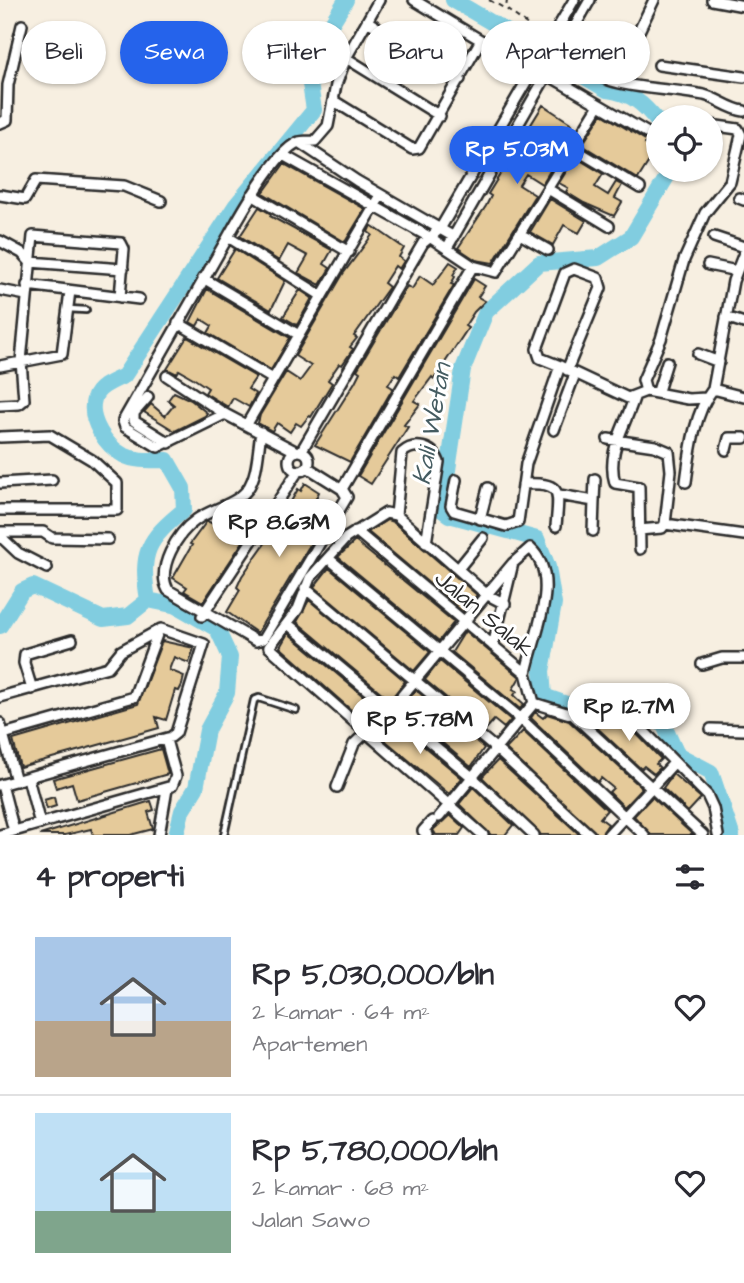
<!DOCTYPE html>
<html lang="id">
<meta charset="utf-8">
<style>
body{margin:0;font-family:"Architects Daughter",sans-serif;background:#f7f7f7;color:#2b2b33;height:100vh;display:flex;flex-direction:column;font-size:26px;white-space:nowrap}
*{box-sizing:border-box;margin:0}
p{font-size:23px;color:#7c7c81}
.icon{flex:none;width:38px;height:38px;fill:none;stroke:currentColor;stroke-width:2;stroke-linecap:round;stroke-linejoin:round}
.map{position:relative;height:835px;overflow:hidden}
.panel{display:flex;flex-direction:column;background:#fff;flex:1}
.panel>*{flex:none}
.top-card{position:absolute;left:21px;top:21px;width:704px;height:63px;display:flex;gap:14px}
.fabs{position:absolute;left:646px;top:105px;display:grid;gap:14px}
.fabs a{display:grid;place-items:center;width:77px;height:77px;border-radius:50%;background:#fff;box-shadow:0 2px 5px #0004;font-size:35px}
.price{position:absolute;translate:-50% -60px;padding:0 16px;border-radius:24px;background:#fff;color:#222;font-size:23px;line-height:46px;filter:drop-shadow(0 2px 4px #0008)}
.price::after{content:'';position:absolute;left:50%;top:42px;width:21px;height:16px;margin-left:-10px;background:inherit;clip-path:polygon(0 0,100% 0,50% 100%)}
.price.selected{background:#2563eb;color:#fff}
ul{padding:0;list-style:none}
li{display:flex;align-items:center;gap:21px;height:175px;padding:0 35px}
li+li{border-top:2px solid #e1e1e2}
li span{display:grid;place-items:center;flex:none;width:196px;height:140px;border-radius:0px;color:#555}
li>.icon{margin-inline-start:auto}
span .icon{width:84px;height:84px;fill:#fffc;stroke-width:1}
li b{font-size:30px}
h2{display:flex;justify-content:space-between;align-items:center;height:84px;padding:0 35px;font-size:30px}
.tag{padding:0 24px;border-radius:32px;background:#fff;box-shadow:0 2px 5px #0004;font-size:24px;line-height:63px}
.tag.selected{background:#2563eb;color:#fff}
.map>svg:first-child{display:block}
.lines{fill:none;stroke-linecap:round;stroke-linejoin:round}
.river{stroke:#81cde0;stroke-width:16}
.building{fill:#e5ca9a;stroke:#2b2b2b;stroke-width:2}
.lane-casing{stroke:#2b2b2b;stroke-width:10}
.street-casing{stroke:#2b2b2b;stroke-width:14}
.path{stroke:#2b2b2b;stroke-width:2;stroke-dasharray:5 5;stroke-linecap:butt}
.lane{stroke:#fff;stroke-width:4.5}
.street{stroke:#fff;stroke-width:9}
.labels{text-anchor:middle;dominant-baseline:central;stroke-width:6;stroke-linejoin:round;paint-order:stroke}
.street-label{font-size:24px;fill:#2b2b2b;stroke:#fff}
.water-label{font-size:26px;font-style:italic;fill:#455c61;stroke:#fff}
</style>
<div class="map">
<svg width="744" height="835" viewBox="0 0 744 835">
<rect width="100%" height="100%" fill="#f7efe1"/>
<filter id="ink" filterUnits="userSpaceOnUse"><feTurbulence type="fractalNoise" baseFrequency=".0143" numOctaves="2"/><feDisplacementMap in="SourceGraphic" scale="14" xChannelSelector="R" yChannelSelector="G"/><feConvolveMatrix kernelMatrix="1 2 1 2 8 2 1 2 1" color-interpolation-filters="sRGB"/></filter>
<g filter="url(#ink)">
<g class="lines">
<!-- river -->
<path class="river" d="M 453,0 L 607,90 C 631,93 643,103 658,122
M 671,170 L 631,237 L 598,258 L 539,263 L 486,312 L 463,369 L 442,510 L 449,515 L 537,539 L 548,567 L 554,604 L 542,671 L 544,696 L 578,708 L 637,693 L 650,695 L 677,754 L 711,772 L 732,835
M 148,600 L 177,606 L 217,629 L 230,657 L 227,693 L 207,730 L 196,788 L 182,811 L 176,835
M 0,626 L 22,591 L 33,586 L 103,619 L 128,616 L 148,600 C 140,552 147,540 184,510 L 183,488 L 167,460 C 152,460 137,462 123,455 C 106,446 88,420 94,399 C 97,387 113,381 124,376 L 236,205 L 314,110 L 308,71 L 312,55 L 346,0"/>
</g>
<!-- building -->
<path class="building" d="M 543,105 L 572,124 L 563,140 L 567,143 L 542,184 L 526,174 L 519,185 L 535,195 L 493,263 L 476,260 L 458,248 L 486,206 L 491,196 L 488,194 Z
M 602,114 L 647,141 L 645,144 L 656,150 L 638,179 L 582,145 Z
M 575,157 L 603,174 L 595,187 L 608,195 L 616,182 L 622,185 L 615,198 L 622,202 L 614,216 L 584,203 L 566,192 L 568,188 L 559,183 Z
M 284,164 L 365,209 L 345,242 L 263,193 Z
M 550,199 L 586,221 L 579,233 L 564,225 L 553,245 L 530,232 Z
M 259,207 L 271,214 L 270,216 L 332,250 L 324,264 L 330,268 L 320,285 L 298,273 L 308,256 L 288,245 L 279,261 L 240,236 Z
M 371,225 L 404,248 L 399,257 L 404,261 L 399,269 L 395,266 L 384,283 L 389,287 L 354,336 L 357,338 L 350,347 L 353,349 L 342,365 L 339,364 L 328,380 L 332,383 L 311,417 L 309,416 L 301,426 L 296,423 L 290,432 L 277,423 L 272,431 L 258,423 L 260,415 L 286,372 L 300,381 L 311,366 L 295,356 L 343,274 L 372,235 L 368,232 Z
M 235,249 L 285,281 L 271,310 L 217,278 Z
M 450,262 L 458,267 L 453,275 L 455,277 L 451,284 L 454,285 L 399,377 L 395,374 L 388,385 L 393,388 L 350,462 L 315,445 L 355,382 L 360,372 L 357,370 L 407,286 L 412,289 L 420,276 L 433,285 Z
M 474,279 L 485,286 L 478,297 L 485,301 L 474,312 L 465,326 L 468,328 L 434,379 L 432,377 L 414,401 L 420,404 L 404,425 L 408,427 L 371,484 L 358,476 Z
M 207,289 L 290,338 L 271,370 L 208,333 L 212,326 L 201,319 L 197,326 L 190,322 Z
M 300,290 L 312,298 L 297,325 L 283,317 Z
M 187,337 L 256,377 L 248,389 L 256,394 L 249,407 L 233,398 L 228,407 L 205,393 L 208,388 L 193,378 L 179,370 L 177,374 L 167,369 Z
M 174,392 L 191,400 L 207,413 L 205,416 L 175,431 L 144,412 L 151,404 L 165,416 L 174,405 L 168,400 Z
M 305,483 L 319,492 L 316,498 L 332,508 L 257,633 L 227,612 L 240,590 L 237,587 L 242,576 L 278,525 L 298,489 L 301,491 Z
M 248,499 L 264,510 L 203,602 L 184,591 L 187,587 L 173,578 L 192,545 L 190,544 L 207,521 L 228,531 L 242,507 L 240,505 Z
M 387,520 L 393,522 L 477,595 L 463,612 L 368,532 Z
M 355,541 L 454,622 L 439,641 L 338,557 Z
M 329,568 L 430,652 L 414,671 L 314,587 Z
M 309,600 L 405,681 L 390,700 L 297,622 Z
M 465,631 L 520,677 L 513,689 L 517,691 L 514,695 L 524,704 L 520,709 L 452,652 Z
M 288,633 L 380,710 L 369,720 L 361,714 L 359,717 L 280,647 Z
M 162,641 L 194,648 L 189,663 L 174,657 L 169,670 L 184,676 L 182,685 L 179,691 L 175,690 L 166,720 L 156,717 L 159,728 L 20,767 L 13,740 L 138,704 Z
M 440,661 L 511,720 L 504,728 L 494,720 L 485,730 L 425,680 Z
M 416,690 L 484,748 L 471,767 L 401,708 Z
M 535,712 L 543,718 L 547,714 L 569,721 L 642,788 L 624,807 L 609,792 L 613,788 L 601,778 L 598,782 L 531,718 Z
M 391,719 L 462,778 L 449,794 L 380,736 L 378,731 Z
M 622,719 L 661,759 L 656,764 L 660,768 L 654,774 L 644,766 L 641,769 L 590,721 Z
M 523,731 L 607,810 L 600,818 L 608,824 L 601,835 L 597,835 L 506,749 Z
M 161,749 L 168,774 L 77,800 L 72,783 L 56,788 L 53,779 Z
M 498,760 L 580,835 L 541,835 L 482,777 Z
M 673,774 L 701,798 L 688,812 L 663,788 Z
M 473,787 L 513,825 L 505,835 L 491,835 L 459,804 Z
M 54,797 L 56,806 L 47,809 L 44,800 Z
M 652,797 L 693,835 L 651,835 L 634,816 Z
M 151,801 L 154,810 L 148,812 L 153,829 L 130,835 L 93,835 L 91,829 L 65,835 L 40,835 Z
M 450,815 L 464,828 L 459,835 L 436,835 L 433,830 Z"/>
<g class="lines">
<defs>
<path id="lane" d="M 68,309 L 86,310
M 224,835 L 254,700 L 259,698 L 296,710"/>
<path id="street" d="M 414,0 L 532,71
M 712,0 L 744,6
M 367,21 L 460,79
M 563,50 C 600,93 653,85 704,95 C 719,99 729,109 744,111
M 346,58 L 440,116
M 625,60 L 654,0
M 659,65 L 744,77
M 548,75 L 658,139
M 334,101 L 412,149 L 419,148 L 481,40
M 0,123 L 7,120 L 8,85 L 22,25
M 300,143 L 357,181 L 454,237
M 573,148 L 640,188
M 283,155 L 431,238 L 473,266 L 496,272 L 599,105
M 548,189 L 609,226
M 0,195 L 25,199 L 36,180 L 124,186 L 161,201
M 252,195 L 349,252
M 739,198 L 744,200
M 520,234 L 548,250
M 714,237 L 744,247
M 0,241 L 22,253 L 30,262 L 123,269
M 447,248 L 590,0
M 708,265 L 737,271
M 203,278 L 299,335
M 27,285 L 139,299
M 0,290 L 26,295
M 322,296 L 228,237 C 239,217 277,149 299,142 C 304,141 310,141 315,141 L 328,126 L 336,85 L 346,58 L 379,0
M 726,317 L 744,323
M 178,323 L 273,379
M 698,354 L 719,362
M 0,366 L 62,354 L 70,291
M 560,366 L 540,358 L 537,349 L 565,273 L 574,269 L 598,278 L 601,288 L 567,370
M 167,376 L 225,414 L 295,451
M 713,389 L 744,397
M 646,391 L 643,380 L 661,339 L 684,260 L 705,213 L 730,182 L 741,135 L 738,129 L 710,125
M 658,391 L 667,362
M 148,397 L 134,413 L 134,421 L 169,443
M 634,398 C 625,427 606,452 615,483 L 639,487 L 640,549
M 0,405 L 19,404 L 24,400 L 21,361 L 33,236 L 121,243 L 124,249 L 120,297
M 225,414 L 158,447 L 125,427 L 123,421 L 228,237
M 247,424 L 381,195
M 554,430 L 575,374
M 261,432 C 258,450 258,475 247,490 C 235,505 211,509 196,520 C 177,533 156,569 168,590 L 256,641 L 263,639 L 347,497 L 342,489 L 307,467
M 0,437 L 50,435 L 92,460 L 117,483 L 117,510 L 0,510
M 608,439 L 655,446 L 669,452 L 671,471 L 665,524 L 662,528 L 639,530
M 302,450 L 423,243 L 440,229 L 574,0
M 726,450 L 729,438 L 744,438
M289 461a10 10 0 1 1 20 0a10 10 0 1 1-20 0Z
M 456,480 L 451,506 L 454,511 L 506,526 L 518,522 L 526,464 L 560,366 L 628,398 L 646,391 L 688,399 L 706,398
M 686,482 C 690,452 694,413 713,389 L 733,281 L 744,253
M 0,483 L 52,480
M 523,484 C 563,482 559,491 556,526
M 342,489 L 473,266
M 559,495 L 594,501 L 595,479
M 396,515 L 402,453 C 414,442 433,446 439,462 L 426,543
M 480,519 L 488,488
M 665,524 L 744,535
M 356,531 L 526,673 L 534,703 L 573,715 L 703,835
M 593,531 L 594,501
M 0,532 L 43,532 L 52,538 L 108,539
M 0,536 L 18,553 L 47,568
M 328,558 L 520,718 L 644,835
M 458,569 L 483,538
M 305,588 L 495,748 L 590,835
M 202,616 L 298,471
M 288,624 L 472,777 L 534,835
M 493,646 L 513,563
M 702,664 L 722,658 L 744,658
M 32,689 L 24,663 L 25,654 L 72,640
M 0,697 L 108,667 L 121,651 L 161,629 L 204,644 L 176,733 L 171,737 L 0,785
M 573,715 L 625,712 L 707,795 L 713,808 L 718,835
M 0,723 L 16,781
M 711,729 L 744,730
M 0,735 L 134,697 L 158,632
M 28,778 L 40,824
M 2,785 L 14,831
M 337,787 L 354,744 L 391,709 L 513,563 L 530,548 C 563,578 533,636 526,673
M 439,817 L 534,703
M 0,835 L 172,786 L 176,776 L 166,740
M 159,835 L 167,789
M 428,835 L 423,831 L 432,821
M 483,835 L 269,647 L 298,609 L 310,578 L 346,538 L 386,513 L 396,515 L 486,594 L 505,604
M 608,835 L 673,764"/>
</defs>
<!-- lane casing -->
<use href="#lane" class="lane-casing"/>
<!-- street casing -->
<use href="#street" class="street-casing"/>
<!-- path -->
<path class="path" d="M 489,0 L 506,9
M 507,0 L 506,9 L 543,36"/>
<!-- lane -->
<use href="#lane" class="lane"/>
<!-- street -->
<use href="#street" class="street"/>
</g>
</g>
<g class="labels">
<!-- street labels -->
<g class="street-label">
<text transform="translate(484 614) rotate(40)">Jalan Salak</text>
</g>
<!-- water labels -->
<g class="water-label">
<text transform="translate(432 424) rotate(-80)">Kali Wetan</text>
</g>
</g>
</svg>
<div class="fabs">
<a><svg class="icon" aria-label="locate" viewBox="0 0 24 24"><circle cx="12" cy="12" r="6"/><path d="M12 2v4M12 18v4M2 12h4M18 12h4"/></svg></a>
</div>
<b class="price selected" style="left:517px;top:186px">Rp 5.03M</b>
<b class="price" style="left:279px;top:559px">Rp 8.63M</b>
<b class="price" style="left:629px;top:743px">Rp 12.7M</b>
<b class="price" style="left:420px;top:756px">Rp 5.78M</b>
<div class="top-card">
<a class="tag">Beli</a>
<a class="tag selected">Sewa</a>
<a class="tag">Filter</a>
<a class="tag">Baru</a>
<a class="tag">Apartemen</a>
</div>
</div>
<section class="panel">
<h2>4 properti<svg class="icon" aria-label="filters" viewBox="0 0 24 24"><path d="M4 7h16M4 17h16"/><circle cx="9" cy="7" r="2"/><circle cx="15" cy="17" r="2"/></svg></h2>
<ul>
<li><span style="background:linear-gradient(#a9c7e8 60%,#b9a48a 0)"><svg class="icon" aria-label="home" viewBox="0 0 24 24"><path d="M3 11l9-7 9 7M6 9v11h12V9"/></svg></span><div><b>Rp 5,030,000/bln</b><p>2 kamar · 64 m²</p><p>Apartemen</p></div><svg class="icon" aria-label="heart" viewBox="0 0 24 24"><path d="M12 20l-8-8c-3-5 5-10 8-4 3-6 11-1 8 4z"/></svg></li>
<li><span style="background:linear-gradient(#bfe0f5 70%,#7fa58c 0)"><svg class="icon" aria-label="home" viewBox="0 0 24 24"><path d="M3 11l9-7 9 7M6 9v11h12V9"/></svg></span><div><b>Rp 5,780,000/bln</b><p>2 kamar · 68 m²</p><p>Jalan Sawo</p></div><svg class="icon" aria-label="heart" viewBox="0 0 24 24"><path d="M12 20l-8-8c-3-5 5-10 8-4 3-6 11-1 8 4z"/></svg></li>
</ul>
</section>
